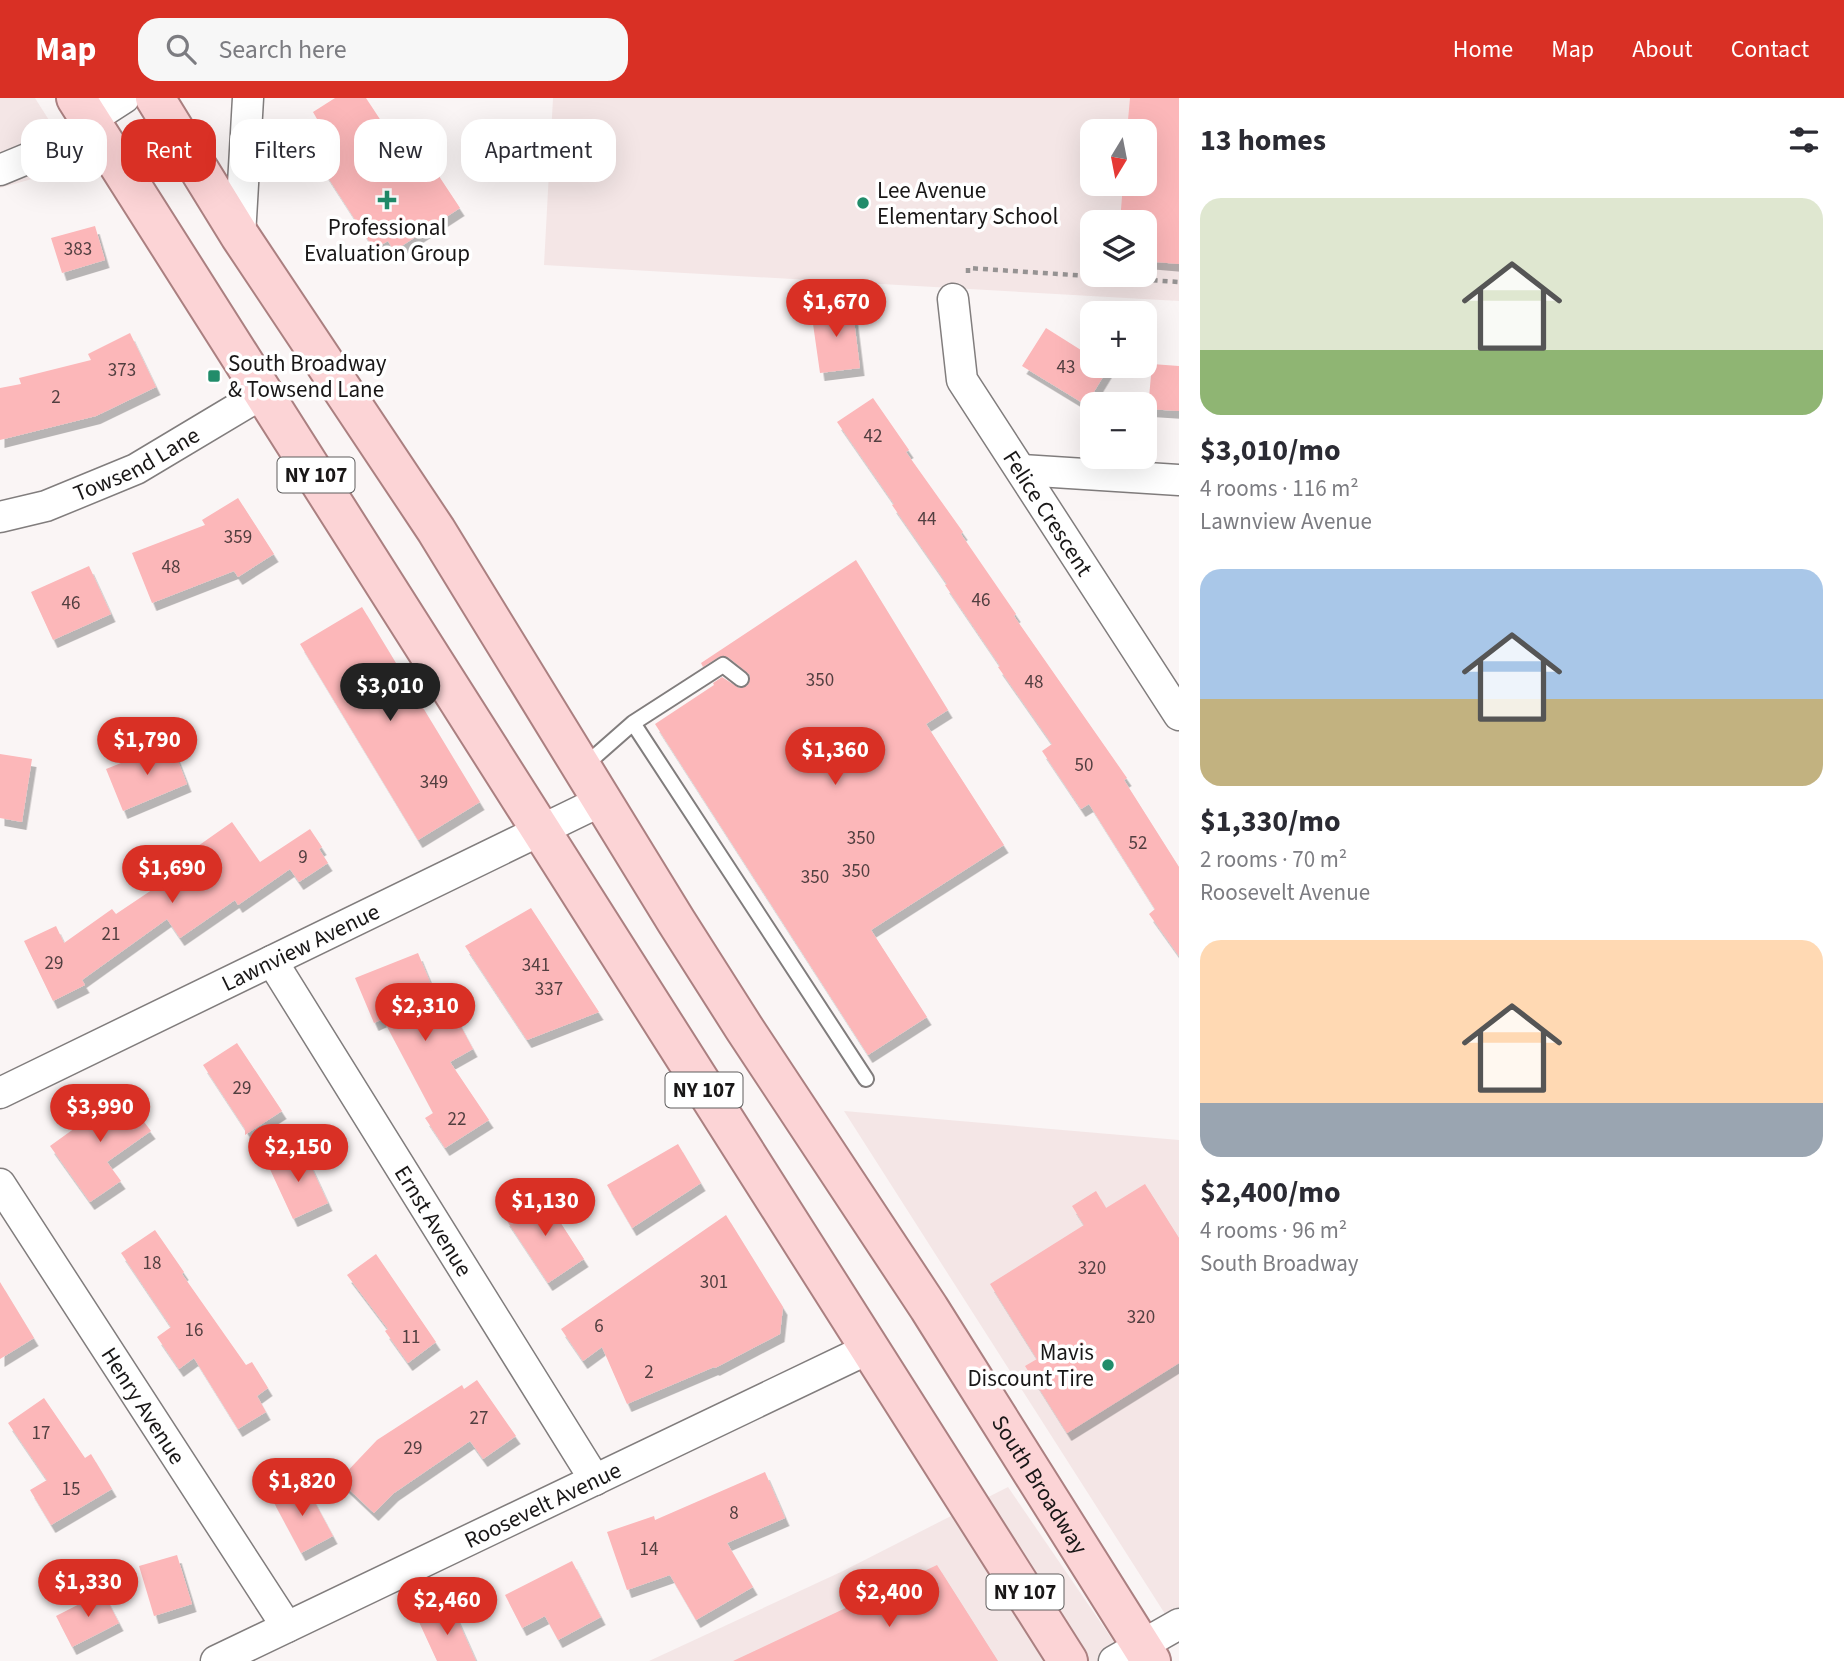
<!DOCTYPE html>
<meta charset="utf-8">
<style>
body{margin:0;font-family:"Source Sans 3",sans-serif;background:#f7f7f7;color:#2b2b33;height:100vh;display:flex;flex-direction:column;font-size:26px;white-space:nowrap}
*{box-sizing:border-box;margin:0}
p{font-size:23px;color:#7c7c81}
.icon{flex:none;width:38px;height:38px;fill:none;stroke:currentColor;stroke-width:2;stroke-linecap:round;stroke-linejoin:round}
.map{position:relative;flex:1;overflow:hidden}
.details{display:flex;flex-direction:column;background:#fff;width:665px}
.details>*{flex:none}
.hud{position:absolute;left:21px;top:21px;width:665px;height:63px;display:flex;gap:14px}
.needle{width:46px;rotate:190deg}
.tools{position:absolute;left:1080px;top:21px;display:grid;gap:14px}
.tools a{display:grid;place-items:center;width:77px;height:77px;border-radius:14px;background:#fff;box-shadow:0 7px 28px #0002;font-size:35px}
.price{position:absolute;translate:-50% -60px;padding:0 16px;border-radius:24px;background:#d93025;color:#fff;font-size:23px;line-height:46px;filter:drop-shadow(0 2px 4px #0008)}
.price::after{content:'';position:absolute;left:50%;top:42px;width:21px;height:16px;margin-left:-10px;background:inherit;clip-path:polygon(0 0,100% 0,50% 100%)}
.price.on{background:#222;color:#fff}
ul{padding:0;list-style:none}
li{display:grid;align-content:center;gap:14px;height:371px;padding:0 21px}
li span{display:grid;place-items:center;height:217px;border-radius:21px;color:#555}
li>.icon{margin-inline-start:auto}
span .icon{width:126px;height:126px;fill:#fffc;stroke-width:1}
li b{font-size:30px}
h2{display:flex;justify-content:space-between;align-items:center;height:84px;padding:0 21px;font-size:30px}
.tag{padding:0 24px;border-radius:21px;background:#fff;box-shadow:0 7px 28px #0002;font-size:24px;line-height:63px}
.tag.on{background:#d93025;color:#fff}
header{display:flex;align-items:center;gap:42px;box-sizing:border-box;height:98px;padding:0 35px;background:#d93025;color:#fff}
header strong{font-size:33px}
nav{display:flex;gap:38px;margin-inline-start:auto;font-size:24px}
.search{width:490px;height:63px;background:#f7f7f7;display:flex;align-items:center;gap:18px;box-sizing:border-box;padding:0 24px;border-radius:21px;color:#7c7c81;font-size:26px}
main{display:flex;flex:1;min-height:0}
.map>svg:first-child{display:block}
.built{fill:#f4e6e6;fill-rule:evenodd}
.building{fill:#fcb7b9;filter:url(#shadow)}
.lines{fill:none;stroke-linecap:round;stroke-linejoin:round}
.lane-casing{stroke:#817d7d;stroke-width:18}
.street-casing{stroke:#817d7d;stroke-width:33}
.primary-casing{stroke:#ab8081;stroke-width:42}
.path{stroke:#969393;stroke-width:4.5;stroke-dasharray:5 5;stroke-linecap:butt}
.lane{stroke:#fff;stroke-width:14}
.street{stroke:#fff;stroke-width:30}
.primary{stroke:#fcd4d6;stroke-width:38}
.poi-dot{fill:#218c6a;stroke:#fff;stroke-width:2.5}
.labels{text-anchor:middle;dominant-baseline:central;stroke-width:7;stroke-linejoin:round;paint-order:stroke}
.number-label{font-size:19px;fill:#523f40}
.shield{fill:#fff;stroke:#5e5d5d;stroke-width:2}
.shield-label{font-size:21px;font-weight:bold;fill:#191717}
.poi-label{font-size:23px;fill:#191717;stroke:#fff;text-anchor:start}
.street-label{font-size:23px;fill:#191717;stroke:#fff}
</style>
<header>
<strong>Map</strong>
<div class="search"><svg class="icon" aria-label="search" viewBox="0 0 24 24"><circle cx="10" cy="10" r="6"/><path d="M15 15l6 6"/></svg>Search here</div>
<nav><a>Home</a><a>Map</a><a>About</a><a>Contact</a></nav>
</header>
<main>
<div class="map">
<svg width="1179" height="1563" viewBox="0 0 1179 1563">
<defs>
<filter id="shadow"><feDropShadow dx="4.5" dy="8" stdDeviation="0" flood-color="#0004"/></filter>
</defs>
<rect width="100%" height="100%" fill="#faf5f5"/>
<!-- built -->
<path class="built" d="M 0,0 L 35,0 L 78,68 L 0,90 Z
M 553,0 L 1179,0 L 1179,203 L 544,167 ZM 1092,33 L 1144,33 L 1144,86 L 1092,86 ZM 1092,124 L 1144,124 L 1144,177 L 1092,177 Z
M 844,1013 L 1179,1042 L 1179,1512 L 1167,1519 Z
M 1008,1389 L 1127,1563 L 649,1563 L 843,1473 Z"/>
<!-- building -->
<path class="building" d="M 335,0 L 366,0 L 408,64 L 423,54 L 460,110 L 394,153 L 388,143 L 374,151 L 323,72 L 327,69 L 301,31 L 317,21 L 313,14 Z
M 1130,0 L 1179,0 L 1179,166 L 1144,163 L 1144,124 L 1120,124 L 1123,86 L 1144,86 L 1144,33 L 1127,33 Z
M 95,128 L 105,162 L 62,175 L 51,140 Z
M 852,206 L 860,270 L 820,275 L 811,212 Z
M 1046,230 L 1092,259 L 1092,268 L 1109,269 L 1086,307 L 1022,268 Z
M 130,235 L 156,289 L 96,318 L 0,342 L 0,290 L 21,286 L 19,280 L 91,262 L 88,256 Z
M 1152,266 L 1179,268 L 1179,313 L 1148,311 Z
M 873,300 L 909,352 L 906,354 L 963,434 L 961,436 L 1016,516 L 1014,518 L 1127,680 L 1124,682 L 1179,769 L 1179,858 L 1149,816 L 1155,811 L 1089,706 L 1081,711 L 1042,653 L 1052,646 L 998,569 L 1000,568 L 945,487 L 947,486 L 892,407 L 894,406 L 837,324 Z
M 238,400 L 274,456 L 238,479 L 234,473 L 152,505 L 132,455 L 205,427 L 202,422 Z
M 856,462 L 948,612 L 926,626 L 1004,747 L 871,832 L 927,919 L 868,957 L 655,626 L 714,587 L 713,585 L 722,579 L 739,590 L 748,587 L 750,577 L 728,559 L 719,559 L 703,569 L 701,565 Z
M 89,468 L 111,516 L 53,542 L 31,494 Z
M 362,509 L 480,704 L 418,742 L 300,546 Z
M 171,645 L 187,686 L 123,713 L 106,671 Z
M 0,656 L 32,661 L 22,724 L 0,720 Z
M 232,724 L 260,764 L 310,731 L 322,749 L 319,751 L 328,765 L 299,784 L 290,771 L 238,807 L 235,802 L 180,840 L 167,821 L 82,882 L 85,887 L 53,903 L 24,843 L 56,828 L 64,845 L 112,811 L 116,816 L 204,757 L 198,748 Z
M 531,810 L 599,914 L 527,942 L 465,848 Z
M 418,855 L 442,913 L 450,908 L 473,951 L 450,964 L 489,1022 L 445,1050 L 425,1020 L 433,1015 L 383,921 L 374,925 L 355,880 Z
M 237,945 L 282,1013 L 245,1037 L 245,1031 L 203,967 Z
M 119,991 L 151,1033 L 107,1064 L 121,1083 L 90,1104 L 50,1048 L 93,1017 L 90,1013 Z
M 678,1046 L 701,1085 L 632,1130 L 607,1087 Z
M 303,1051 L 328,1105 L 293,1121 L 268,1067 Z
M 1145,1086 L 1179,1140 L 1179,1265 L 1067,1335 L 1025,1268 L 1037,1261 L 990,1186 L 1084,1127 L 1072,1108 L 1096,1093 L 1106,1110 Z
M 542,1096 L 584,1161 L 548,1185 L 505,1120 Z
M 726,1117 L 783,1209 L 780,1236 L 715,1270 L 714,1269 L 627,1306 L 602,1249 L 583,1263 L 561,1231 Z
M 155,1132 L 184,1174 L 182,1176 L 246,1267 L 252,1264 L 268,1290 L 257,1298 L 266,1314 L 238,1331 L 194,1260 L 179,1271 L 157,1239 L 171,1229 L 121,1155 Z
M 376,1156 L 436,1244 L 408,1265 L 385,1233 L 388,1231 L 347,1177 Z
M 0,1184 L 34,1240 L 0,1261 Z
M 477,1282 L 516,1338 L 483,1361 L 470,1343 L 394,1395 L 374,1415 L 339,1382 L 377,1342 L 462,1287 L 464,1291 Z
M 44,1300 L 85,1360 L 91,1356 L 112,1391 L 51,1427 L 30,1392 L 47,1382 L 8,1325 Z
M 765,1374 L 785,1420 L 727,1445 L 753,1489 L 696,1522 L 670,1477 L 627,1492 L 607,1434 L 654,1418 L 655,1422 Z
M 304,1384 L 333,1438 L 301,1455 L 272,1401 Z
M 177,1457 L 192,1506 L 154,1518 L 139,1468 Z
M 572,1463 L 601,1519 L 558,1542 L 545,1518 L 522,1530 L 505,1497 Z
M 937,1467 L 998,1563 L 733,1563 Z
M 103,1494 L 119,1525 L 72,1549 L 56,1518 Z
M 452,1509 L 476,1563 L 437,1563 L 419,1524 Z"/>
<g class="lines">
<defs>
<path id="lane" d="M 633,625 L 723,567 L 741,581
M 583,669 L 633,625 L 866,981"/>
<g id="street">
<path d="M 0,72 L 58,48 L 90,22 L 124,0"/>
<path d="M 240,138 L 248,0"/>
<path id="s1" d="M 953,201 L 962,282 L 1179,617"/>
<path d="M 1022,372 L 1179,382"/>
<path id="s2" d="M 0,419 L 46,408 L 136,371 L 263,295"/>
<path id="s3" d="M 272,863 L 595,1382"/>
<path id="s4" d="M 0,995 L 601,703"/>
<path id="s5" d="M 0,1086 L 287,1529"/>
<path id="s6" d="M 216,1563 L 868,1251"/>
<path d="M 1114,1563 L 1179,1526"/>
</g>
<g id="primary">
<path d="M 76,0 L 1068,1563"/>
<path id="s7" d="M 155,0 L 240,138 L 436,432 L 676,823 L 744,930 L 929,1210 L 1151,1563"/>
</g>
</defs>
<!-- lane casing -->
<use href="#lane" class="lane-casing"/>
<!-- street casing -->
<use href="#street" class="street-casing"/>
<!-- primary casing -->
<use href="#primary" class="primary-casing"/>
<!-- path -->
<path class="path" d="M 968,175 L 968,170 L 1179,184"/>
<!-- lane -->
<use href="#lane" class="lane"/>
<!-- street -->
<use href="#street" class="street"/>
<!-- primary -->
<use href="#primary" class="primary"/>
</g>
<!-- markers -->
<g class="poi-dot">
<path d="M383.5 91.5h7v7h7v7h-7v7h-7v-7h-7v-7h7z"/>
<circle cx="863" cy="105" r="7"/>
<rect x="207" y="271" width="14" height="14" rx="3.5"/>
<circle cx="1108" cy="1267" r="7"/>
</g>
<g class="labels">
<!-- number labels -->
<g class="number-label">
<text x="78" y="151">383</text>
<text x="1066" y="269">43</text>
<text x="122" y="272">373</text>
<text x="56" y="299">2</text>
<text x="873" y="338">42</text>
<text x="927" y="421">44</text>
<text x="238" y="439">359</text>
<text x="171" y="469">48</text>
<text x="981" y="502">46</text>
<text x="71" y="505">46</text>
<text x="820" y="582">350</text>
<text x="1034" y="584">48</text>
<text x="1084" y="667">50</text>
<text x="434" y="684">349</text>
<text x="861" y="740">350</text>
<text x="1138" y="745">52</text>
<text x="303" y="759">9</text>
<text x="856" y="773">350</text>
<text x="815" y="779">350</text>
<text x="111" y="836">21</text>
<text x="54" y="865">29</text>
<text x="536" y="867">341</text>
<text x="549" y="891">337</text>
<text x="242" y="990">29</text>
<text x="457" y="1021">22</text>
<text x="152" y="1165">18</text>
<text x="1092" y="1170">320</text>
<text x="714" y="1184">301</text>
<text x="1141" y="1219">320</text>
<text x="599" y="1228">6</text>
<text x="194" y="1232">16</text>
<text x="411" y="1239">11</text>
<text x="649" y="1274">2</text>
<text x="479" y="1320">27</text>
<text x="41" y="1335">17</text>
<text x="413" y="1350">29</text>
<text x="71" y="1391">15</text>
<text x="734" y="1415">8</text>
<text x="649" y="1451">14</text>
</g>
<!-- shield labels -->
<g class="shield">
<rect x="277.5" y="359.5" width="77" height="35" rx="5"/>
<rect x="665.5" y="974.5" width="77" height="35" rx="5"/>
<rect x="986.5" y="1476.5" width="77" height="35" rx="5"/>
</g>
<g class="shield-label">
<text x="316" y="377">NY 107</text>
<text x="704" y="992">NY 107</text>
<text x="1025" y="1494">NY 107</text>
</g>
<!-- poi labels -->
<g class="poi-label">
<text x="877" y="92">Lee Avenue<tspan x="877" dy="26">Elementary School</tspan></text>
<text x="387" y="129" text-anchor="middle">Professional<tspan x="387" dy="26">Evaluation Group</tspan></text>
<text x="228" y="265">South Broadway<tspan x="228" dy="26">&amp; Towsend Lane</tspan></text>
<text x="1094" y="1254" text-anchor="end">Mavis<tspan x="1094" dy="26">Discount Tire</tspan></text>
</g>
<!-- street labels -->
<g class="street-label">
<text stroke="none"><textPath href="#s2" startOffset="147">Towsend Lane</textPath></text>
<text stroke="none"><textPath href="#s1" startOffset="240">Felice Crescent</textPath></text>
<text stroke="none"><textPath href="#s4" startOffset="334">Lawnview Avenue</textPath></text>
<text stroke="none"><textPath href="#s3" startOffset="306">Ernst Avenue</textPath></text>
<text stroke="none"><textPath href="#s5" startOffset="264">Henry Avenue</textPath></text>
<text stroke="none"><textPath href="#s7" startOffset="1645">South Broadway</textPath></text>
<text stroke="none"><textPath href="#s6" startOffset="362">Roosevelt Avenue</textPath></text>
</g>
</g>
</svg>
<div class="tools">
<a><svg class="needle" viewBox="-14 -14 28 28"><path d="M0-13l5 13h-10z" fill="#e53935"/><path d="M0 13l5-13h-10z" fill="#7c7c81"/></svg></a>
<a><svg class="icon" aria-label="layers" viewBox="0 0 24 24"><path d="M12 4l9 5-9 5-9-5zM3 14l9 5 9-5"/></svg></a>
<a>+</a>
<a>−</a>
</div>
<b class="price" style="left:836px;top:241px">$1,670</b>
<b class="price on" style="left:390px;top:625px">$3,010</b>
<b class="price" style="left:147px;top:679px">$1,790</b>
<b class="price" style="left:835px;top:689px">$1,360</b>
<b class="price" style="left:172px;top:807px">$1,690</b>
<b class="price" style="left:425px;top:945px">$2,310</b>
<b class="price" style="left:100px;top:1046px">$3,990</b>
<b class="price" style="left:298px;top:1086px">$2,150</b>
<b class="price" style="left:545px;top:1140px">$1,130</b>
<b class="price" style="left:302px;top:1420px">$1,820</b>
<b class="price" style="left:88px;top:1521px">$1,330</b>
<b class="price" style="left:889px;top:1531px">$2,400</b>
<b class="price" style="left:447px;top:1539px">$2,460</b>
<div class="hud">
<a class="tag">Buy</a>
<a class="tag on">Rent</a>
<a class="tag">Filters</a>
<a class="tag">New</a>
<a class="tag">Apartment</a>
</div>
</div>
<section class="details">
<h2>13 homes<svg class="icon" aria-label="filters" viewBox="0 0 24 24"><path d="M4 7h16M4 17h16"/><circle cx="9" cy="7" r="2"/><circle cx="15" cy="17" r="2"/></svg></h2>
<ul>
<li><span style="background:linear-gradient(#dfe7d0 70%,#8fb573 0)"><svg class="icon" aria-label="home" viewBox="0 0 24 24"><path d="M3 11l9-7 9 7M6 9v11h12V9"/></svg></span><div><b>$3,010/mo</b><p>4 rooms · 116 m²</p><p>Lawnview Avenue</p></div></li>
<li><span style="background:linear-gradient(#a9c7e8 60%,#c2b280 0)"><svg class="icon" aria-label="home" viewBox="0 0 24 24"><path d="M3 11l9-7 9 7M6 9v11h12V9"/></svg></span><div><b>$1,330/mo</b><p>2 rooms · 70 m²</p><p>Roosevelt Avenue</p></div></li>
<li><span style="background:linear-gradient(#ffd9b3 75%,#9aa5b1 0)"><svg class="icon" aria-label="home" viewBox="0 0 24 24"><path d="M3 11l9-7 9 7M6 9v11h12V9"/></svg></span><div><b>$2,400/mo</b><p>4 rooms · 96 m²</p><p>South Broadway</p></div></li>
</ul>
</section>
</main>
